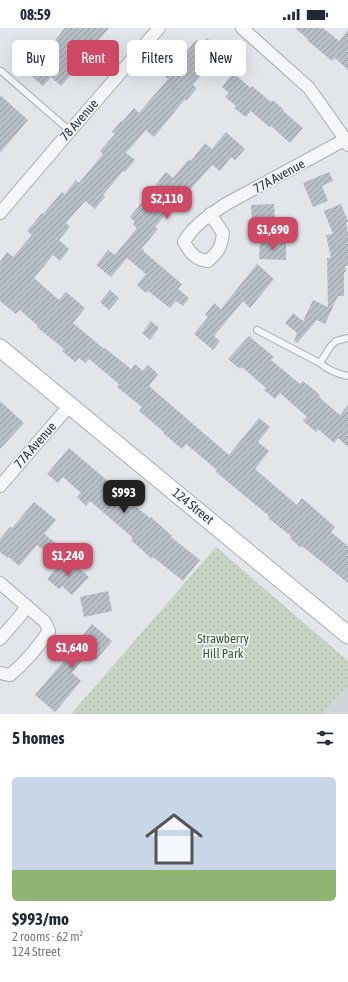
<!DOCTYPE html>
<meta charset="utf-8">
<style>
body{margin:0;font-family:"Asap Condensed",sans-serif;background:#f6f6f7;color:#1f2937;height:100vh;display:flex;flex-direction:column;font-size:15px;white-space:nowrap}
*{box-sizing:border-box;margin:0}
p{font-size:13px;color:#747a83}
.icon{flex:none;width:22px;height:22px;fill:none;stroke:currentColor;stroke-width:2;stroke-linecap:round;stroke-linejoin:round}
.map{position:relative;height:686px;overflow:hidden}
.drawer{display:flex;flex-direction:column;background:#fff;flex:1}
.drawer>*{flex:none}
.guide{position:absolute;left:12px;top:12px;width:324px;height:36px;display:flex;gap:8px}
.price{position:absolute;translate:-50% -34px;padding:0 9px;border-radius:8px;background:#cd4966;color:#fff;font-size:13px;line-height:26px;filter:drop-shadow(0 1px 2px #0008)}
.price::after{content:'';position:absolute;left:50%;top:24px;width:12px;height:9px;margin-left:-6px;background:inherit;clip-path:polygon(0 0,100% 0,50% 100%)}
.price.active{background:#222;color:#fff}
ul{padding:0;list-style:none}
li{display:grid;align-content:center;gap:8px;height:212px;padding:0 12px}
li+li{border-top:1px solid #e0e1e3}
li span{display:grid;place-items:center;height:124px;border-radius:6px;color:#555}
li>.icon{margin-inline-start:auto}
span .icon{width:72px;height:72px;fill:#fffc;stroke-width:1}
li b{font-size:17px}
h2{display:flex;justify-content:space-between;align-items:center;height:48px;padding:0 12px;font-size:17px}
.tag{padding:0 14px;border-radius:6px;background:#fff;box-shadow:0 4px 16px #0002;font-size:14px;line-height:36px}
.tag.active{background:#cd4966;color:#fff}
.status{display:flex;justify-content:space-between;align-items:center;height:28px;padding:0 20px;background:#fff;direction:ltr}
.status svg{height:11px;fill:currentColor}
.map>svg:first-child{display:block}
.built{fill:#d0d5dc}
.park{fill:url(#park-dots)}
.building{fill:url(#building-hatch)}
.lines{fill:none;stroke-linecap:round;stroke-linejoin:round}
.lane-casing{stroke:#a7adb4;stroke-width:8}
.street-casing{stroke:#a7adb4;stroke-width:14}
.secondary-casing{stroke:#a7adb4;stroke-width:19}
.lane{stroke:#f4f6f8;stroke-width:6}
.street{stroke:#f4f6f8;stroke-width:12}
.secondary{stroke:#fff;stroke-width:17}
.labels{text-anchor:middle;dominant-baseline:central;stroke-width:3.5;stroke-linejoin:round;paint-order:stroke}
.street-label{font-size:13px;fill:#2a3442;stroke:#f1f4f7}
.park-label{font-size:13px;fill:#415d37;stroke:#f1f4f7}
</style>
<div class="status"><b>08:59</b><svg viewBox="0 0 49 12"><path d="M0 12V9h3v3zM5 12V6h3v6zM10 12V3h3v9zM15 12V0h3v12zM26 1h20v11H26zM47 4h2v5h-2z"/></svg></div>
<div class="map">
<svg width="348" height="686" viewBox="0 0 348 686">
<defs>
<pattern id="park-dots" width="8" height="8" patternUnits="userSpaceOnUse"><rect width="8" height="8" fill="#c8d4c3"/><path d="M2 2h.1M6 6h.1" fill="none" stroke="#acb7a9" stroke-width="1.8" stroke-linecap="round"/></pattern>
<pattern id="building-hatch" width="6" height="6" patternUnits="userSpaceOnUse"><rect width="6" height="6" fill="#b9bfc7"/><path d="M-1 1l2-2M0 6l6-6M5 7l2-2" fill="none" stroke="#979ca3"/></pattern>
</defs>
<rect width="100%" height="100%" fill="#e2e6ea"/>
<!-- built -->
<path class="built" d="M 348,658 L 348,686 L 323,686 L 331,677 Z"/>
<!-- park -->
<path class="park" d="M 216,519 L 348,633 L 348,658 L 323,686 L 71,686 Z"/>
<!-- building -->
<path class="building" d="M 65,0 L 109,0 L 97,14 L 96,13 L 69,45 L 71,47 L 61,58 L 51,49 L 43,58 L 19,37 L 28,27 L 33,31 L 42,21 L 45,24 Z
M 295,0 L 323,0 L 339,13 L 348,2 L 348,42 L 335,30 L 332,33 L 307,12 L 308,11 Z
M 207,10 L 223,23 L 212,36 L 211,35 L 193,57 L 197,60 L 186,73 L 185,71 L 154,109 L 146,102 L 126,125 L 135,132 L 125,144 L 123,143 L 103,167 L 105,169 L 95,181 L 85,173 L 66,195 L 70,199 L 59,212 L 69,221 L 60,233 L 53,227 L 34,250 L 59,272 L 66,264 L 85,280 L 73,295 L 104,321 L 105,320 L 131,341 L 135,336 L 143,343 L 148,337 L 158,346 L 149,358 L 229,427 L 259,390 L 270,399 L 258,414 L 269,423 L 255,441 L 297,477 L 302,470 L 335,499 L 331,504 L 348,518 L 348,555 L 302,518 L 301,520 L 290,510 L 291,508 L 268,490 L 269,488 L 216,444 L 217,442 L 186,416 L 182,421 L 163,405 L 164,404 L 139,383 L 142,379 L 117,359 L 119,356 L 89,331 L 85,335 L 79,330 L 75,334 L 62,323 L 64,321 L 37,299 L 38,298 L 20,282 L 16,286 L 0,273 L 0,234 L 7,224 L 13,229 L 32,207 L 27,203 L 42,185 L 43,186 L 62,164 L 65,166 L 76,152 L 79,155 L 103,126 L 100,123 L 115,106 L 112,104 L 121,93 L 122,94 L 134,80 L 139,85 L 168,51 L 164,47 L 171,39 L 173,40 L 196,12 L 202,16 Z
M 233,45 L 251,60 L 252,58 L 271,74 L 273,72 L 284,82 L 283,83 L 303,100 L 290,115 L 271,98 L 269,99 L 251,83 L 246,89 L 234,80 L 236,78 L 225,69 L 229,65 L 222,59 Z
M 0,67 L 28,92 L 0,125 Z
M 226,104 L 245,121 L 235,132 L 231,129 L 220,143 L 212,137 L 183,170 L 181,168 L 155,199 L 158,201 L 142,220 L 144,222 L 143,223 L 182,256 L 178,261 L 189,270 L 183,278 L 176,273 L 170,280 L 148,263 L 146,265 L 137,257 L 146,246 L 127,230 L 111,249 L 96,237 L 108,222 L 115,227 L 137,200 L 133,197 L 135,194 L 130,189 L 166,144 L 173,150 L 189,131 L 191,133 L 205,115 L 212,121 Z
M 329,144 L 333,153 L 322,158 L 328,173 L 313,179 L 303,155 Z
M 274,176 L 275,192 L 252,193 L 251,177 Z
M 341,176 L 348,193 L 346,195 L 348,205 L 348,238 L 345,238 L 346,244 L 344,244 L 344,268 L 338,268 L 325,296 L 317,292 L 297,315 L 294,313 L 297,305 L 285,295 L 293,285 L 303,293 L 313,272 L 328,279 L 327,230 L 331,230 L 326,207 L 333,206 L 324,183 Z
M 260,213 L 286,214 L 286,232 L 259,231 Z
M 257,236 L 274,251 L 250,280 L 243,273 L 214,308 L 220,313 L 213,322 L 194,306 L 208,289 L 205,287 L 214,275 L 221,281 Z
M 110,262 L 119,270 L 109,282 L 100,274 Z
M 151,293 L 159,300 L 150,312 L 142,305 Z
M 249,308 L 274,329 L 271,332 L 300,356 L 303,353 L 306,356 L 307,356 L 320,367 L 319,369 L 340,387 L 348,377 L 348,419 L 338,410 L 334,415 L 318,401 L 316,404 L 303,393 L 307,389 L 280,365 L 275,371 L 264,362 L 266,360 L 242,339 L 240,341 L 228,331 Z
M 0,373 L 24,395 L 0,421 Z
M 69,420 L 122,465 L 123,464 L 136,475 L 134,477 L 150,490 L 151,489 L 172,508 L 171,509 L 200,532 L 183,553 L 153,529 L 152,531 L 131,512 L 133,510 L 90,473 L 86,478 L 77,469 L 81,465 L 63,449 L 58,455 L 47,446 Z
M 34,474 L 56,492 L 44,506 L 65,522 L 58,532 L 37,517 L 19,538 L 9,529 L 8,530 L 0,524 L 0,511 L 10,499 L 12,500 Z
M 66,529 L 89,549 L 72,567 L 62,558 L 59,561 L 47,551 Z
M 108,563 L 112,583 L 84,589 L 80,569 Z
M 92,596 L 112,613 L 96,632 L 88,625 L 72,645 L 81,653 L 55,684 L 35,667 L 73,622 L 72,621 Z"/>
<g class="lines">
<defs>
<path id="lane" d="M 1,43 L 70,103
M 257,302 L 320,335 C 329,343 337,346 348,348
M 320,335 L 330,319 L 336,313 L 348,310"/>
<path id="street" d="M 242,0 L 309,60 L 345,111 L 348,117
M 0,185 L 70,103 L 159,0
M 210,186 L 223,205 C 221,220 219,223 208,233 C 196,232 190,225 184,214 C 193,197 210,187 226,176 L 348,110
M 0,458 L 70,377
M 0,555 L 45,594 L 49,603 C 38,619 25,635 10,647 L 0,645
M 0,611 L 20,588 L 27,578"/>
<path id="secondary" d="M 0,320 L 348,607"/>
</defs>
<!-- lane casing -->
<use href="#lane" class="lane-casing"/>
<!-- street casing -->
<use href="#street" class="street-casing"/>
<!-- secondary casing -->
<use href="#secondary" class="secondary-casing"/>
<!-- lane -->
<use href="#lane" class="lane"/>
<!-- street -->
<use href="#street" class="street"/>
<!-- secondary -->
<use href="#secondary" class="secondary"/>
</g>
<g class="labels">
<!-- street labels -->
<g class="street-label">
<text transform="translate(79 92) rotate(-49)">78 Avenue</text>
<text transform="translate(279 148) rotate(-29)">77A Avenue</text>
<text transform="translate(35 417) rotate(-49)">77A Avenue</text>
<text transform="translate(193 478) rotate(39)">124 Street</text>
</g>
<!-- park labels -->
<g class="park-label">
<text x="223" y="610">Strawberry<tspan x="223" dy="15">Hill Park</tspan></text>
</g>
</g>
</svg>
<b class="price" style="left:167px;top:192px">$2,110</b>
<b class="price" style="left:273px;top:223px">$1,690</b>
<b class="price active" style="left:124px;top:486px">$993</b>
<b class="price" style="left:68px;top:549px">$1,240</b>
<b class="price" style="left:72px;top:641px">$1,640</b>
<div class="guide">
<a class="tag">Buy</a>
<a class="tag active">Rent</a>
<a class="tag">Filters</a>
<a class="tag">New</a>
</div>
</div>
<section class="drawer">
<h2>5 homes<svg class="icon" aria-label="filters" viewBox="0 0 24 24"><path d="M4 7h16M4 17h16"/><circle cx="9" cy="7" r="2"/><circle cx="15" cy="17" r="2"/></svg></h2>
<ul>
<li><span style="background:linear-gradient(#c9d6e8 75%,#8fb573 0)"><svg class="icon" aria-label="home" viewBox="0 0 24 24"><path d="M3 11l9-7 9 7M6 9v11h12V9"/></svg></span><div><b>$993/mo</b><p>2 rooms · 62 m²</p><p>124 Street</p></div></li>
</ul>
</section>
